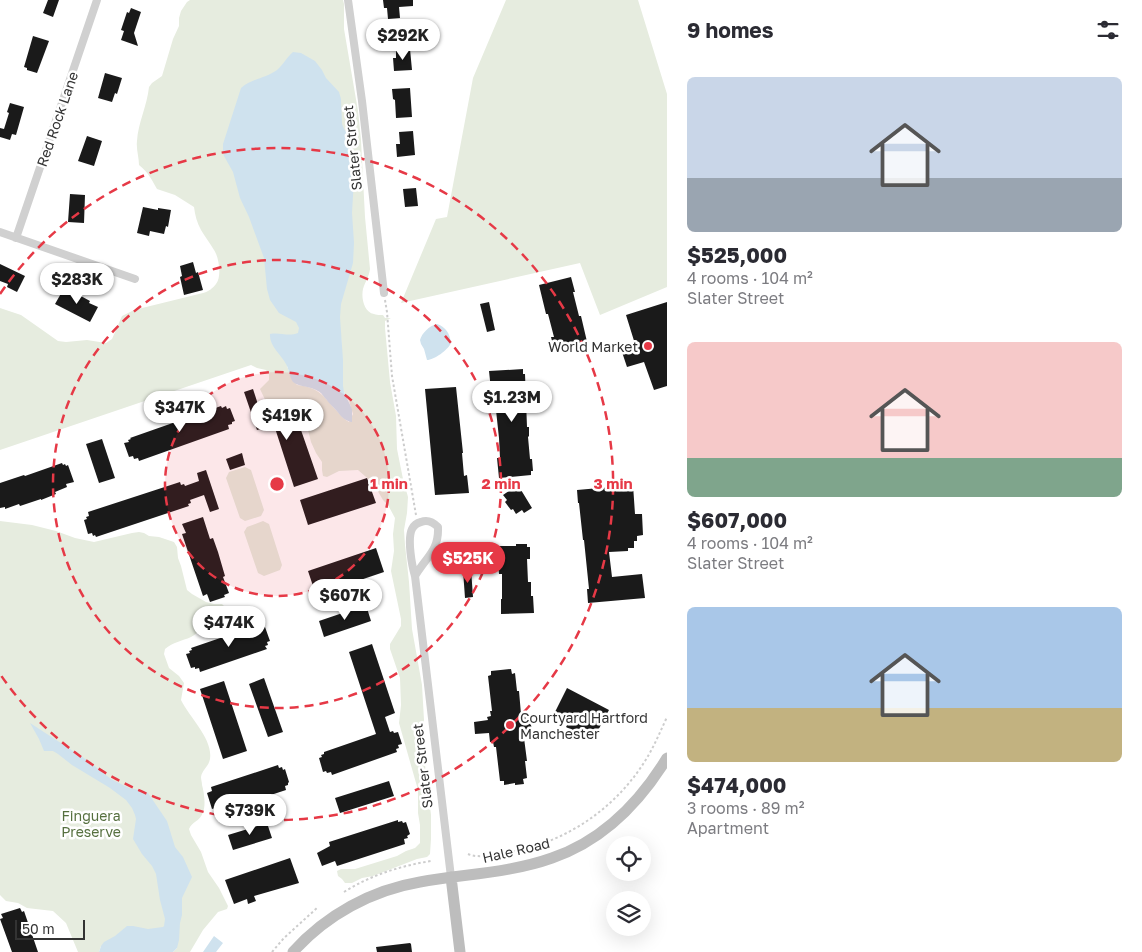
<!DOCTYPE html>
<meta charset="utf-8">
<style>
body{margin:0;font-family:"Golos Text",sans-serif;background:#f2f2f3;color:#2b2b33;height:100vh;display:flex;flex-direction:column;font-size:19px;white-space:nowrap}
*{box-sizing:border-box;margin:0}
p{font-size:16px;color:#7c7c81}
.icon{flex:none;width:28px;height:28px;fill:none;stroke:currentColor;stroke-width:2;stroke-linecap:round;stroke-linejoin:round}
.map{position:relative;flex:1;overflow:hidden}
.side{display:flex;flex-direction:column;background:#fff;width:475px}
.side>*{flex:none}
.fabs{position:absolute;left:606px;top:836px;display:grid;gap:10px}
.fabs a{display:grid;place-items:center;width:45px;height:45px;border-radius:50%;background:#fff;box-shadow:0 5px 20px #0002;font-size:25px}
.scale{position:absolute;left:15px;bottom:12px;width:70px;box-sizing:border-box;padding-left:5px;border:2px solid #333;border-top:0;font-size:14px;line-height:18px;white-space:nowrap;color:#333;-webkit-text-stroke:4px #fff;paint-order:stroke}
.price{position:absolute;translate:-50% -42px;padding:0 11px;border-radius:18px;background:#fff;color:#222;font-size:16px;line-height:32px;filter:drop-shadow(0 1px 2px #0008)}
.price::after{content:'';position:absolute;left:50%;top:30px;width:15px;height:11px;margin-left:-8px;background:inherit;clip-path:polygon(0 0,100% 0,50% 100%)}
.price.selected{background:#e63946;color:#fff}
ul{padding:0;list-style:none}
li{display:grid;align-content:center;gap:10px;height:265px;padding:0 20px}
li span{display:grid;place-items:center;height:155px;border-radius:8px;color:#555}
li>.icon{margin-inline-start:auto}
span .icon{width:90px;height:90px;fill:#fffc;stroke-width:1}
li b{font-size:21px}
h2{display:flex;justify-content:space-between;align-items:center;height:60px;padding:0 20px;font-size:21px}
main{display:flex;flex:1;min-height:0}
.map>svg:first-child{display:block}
.green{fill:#e6ecdf;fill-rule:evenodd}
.water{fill:#cfe2ee}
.building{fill:#1a1a1a}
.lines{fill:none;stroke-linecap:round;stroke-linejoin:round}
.path{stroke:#cdcdcd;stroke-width:2;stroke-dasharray:2.5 2.5;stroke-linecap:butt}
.street{stroke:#d0d0d0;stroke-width:8}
.secondary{stroke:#bdbdbd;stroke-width:11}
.ring{fill:none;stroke:#e63946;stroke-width:2.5;stroke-dasharray:9 6}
.poi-dot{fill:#e63946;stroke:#fff;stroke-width:2}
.labels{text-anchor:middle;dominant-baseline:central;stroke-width:5;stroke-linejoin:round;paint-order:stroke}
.street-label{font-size:14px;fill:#333;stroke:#fff}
.poi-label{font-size:14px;fill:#333;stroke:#fff;text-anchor:end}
.park-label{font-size:14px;fill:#56703f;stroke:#fff}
.centre{fill:#e63946;stroke:#fff;stroke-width:2.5}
.ring-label{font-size:15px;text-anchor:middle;font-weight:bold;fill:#e63946;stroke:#fff;stroke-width:5;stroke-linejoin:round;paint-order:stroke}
</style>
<main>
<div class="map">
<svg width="667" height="952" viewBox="0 0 667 952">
<rect width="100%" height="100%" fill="#fff"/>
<!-- green -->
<path class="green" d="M 190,0 L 343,0 L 344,4 L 344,29 L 358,111 L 361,140 L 365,217 L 370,269 C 369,277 365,282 363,289 C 361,298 364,312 374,314 C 375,315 382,315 383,315 L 385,318 L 391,318 L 385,321 L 385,328 L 390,382 L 396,416 L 397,449 L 403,479 L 408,497 L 407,513 L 404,530 L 405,545 L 409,582 L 412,629 L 422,685 L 424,720 L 425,765 L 431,815 L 431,839 L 430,854 L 427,857 L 417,859 L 373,876 L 362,878 L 352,883 L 345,883 L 342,879 L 338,876 L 337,871 L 341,869 L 355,869 L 397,856 L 406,851 L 415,848 L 420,843 L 420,825 L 418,813 L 418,790 L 399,723 L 401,705 L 400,678 L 390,649 L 390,644 L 401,626 L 401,619 L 391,571 L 394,551 L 393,534 L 395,518 L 388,505 L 383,500 L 373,483 L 358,470 L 339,471 L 327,477 L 323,476 L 322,470 L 322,462 L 316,453 L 311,442 L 307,426 L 294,407 L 285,406 L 274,409 L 269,408 L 260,389 L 269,380 L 269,374 L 266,370 L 257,368 L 251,365 L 0,450 L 0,308 L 21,315 L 58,341 L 66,342 L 87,340 L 106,343 L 112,339 L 122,316 L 134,310 L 203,293 C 208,292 213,288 216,284 C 222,277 219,257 214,250 C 210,243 205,237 201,230 C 197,223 195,215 194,207 L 175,195 L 157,189 C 152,180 148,172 139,165 C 139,157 136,149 137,141 C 138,123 147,106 149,87 L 152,83 L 162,76 L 173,39 L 179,26 L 179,18 L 181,11 L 187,2 ZM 341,336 L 343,390 L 349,401 L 353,414 L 349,422 C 342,418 340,414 334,408 C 322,394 317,387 297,385 L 291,377 L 287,366 Z
M 506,0 L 638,0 L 667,94 L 667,287 L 600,315 L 580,263 L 401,303 L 436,219 L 447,217 L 473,78 Z
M 245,467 L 251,470 L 264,510 L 261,516 L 245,521 L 240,518 L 226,478 L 229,472 Z
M 0,521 L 32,525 L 56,531 L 75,538 L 94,542 L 132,533 L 139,532 L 144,533 L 149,536 L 159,537 L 174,542 L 177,547 L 178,558 L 181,566 L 187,590 L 192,594 L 206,602 L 214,604 L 222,604 L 227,609 L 228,620 C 221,622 213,620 207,624 C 202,627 197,634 191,637 C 182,641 173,642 165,649 L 164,654 L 169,668 L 179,676 L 184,683 L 181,700 C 190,718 213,739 210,759 C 209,766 202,770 201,777 C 201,780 202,782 202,785 C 204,792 206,805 203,812 C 200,822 192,821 189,829 L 191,835 L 201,852 L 208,872 L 219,888 L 228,906 L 227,909 L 218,912 L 203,930 L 190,952 L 173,952 L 177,948 L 101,946 L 99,952 L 78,952 L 66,923 L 53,911 L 27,908 L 18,903 L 6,901 L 0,895 Z
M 263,521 L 269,524 L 282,565 L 280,570 L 264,576 L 258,573 L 244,532 L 247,527 Z"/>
<!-- water -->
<path class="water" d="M 293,52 L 301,53 L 315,61 L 322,70 L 326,78 L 339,92 L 341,99 L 342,124 L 344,129 L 350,136 L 353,154 L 354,179 L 352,213 L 354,243 L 353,263 L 341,304 L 340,317 L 343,360 L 343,386 L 344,392 L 352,409 L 352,422 L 351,422 C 341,419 341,415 334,408 C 331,405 328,402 326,399 C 323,396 322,393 318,391 C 311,386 298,387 293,382 C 289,376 289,369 286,364 C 281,354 269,346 270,334 C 280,332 288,337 298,333 L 299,328 L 296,322 L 279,313 L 270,300 L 267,289 L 264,258 L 249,217 L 240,198 L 233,172 L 224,156 L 223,153 L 223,144 L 241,88 C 251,79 266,78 277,70 C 283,65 287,57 293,52 Z
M 437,324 C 446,327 450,334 451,343 C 448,350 434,360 427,360 L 424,349 L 421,344 L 420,340 C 422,333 429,326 437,324 Z
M 30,723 L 87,760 L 111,779 L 129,788 L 144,791 L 148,793 L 167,821 L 175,847 L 183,857 L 192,877 L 182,898 L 182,915 L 180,923 L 179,940 L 177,948 L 173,952 L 99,952 L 101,946 L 104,942 L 115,936 L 127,926 L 133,926 L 148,929 L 163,927 L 164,926 L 165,919 L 160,900 L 156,874 L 152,866 L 142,854 L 133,839 L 136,819 L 135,815 L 132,808 L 126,800 L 110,788 L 72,765 L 58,754 L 53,751 L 44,751 L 39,739 Z
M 214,936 L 223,943 L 216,952 L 203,952 Z"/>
<!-- building -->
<path class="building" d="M 48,0 L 59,0 L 53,17 L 43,13 Z
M 383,0 L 413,0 L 413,6 L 399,7 L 400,18 L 388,19 L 387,8 L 384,8 Z
M 131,8 L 141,12 L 134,33 L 138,46 L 121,40 L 124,31 L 121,30 L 127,12 L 129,13 Z
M 33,36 L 49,41 L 37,73 L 27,70 L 27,68 L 24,67 Z
M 410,49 L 412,70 L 394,71 L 393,58 L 396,58 L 396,50 Z
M 105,73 L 122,78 L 117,94 L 115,93 L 112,102 L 98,98 Z
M 410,88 L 412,117 L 396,118 L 395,100 L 393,99 L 392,89 Z
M 10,103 L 24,107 L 16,135 L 12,134 L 10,140 L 0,137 L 0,128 L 4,129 L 9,113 L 7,112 Z
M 413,131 L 415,155 L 397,157 L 396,144 L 400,144 L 399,132 Z
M 87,136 L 102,141 L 94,166 L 78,161 Z
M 416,188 L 418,206 L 405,207 L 403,189 Z
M 70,194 L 85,195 L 84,223 L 68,222 Z
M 143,207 L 158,210 L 158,208 L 171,210 L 168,227 L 166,226 L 164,234 L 150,231 L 149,236 L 137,233 Z
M 193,262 L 196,273 L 198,272 L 203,290 L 184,295 L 180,277 L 182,276 L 180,266 Z
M 0,264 L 25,276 L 17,292 L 7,287 L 8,284 L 0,281 Z
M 571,277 L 575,292 L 573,292 L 579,316 L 581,316 L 588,346 L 555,353 L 551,337 L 554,337 L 548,314 L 546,314 L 539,285 Z
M 63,290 L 67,292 L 67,291 L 78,296 L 79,295 L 90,301 L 89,303 L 98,307 L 90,322 L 55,304 Z
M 489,302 L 495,330 L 487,332 L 480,304 Z
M 667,302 L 667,386 L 654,390 L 644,362 L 627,367 L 621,349 L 635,344 L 626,315 Z
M 523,369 L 523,374 L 525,374 L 527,427 L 529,427 L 529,436 L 528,437 L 530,459 L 532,459 L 533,471 L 531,471 L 531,475 L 499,478 L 497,458 L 500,458 L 499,438 L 495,401 L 494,401 L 493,390 L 491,390 L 489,371 Z
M 456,387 L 463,453 L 462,453 L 464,476 L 467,475 L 469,493 L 435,495 L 425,389 Z
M 253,389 L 263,420 L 294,410 L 318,479 L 294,487 L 274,425 L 257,430 L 244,392 Z
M 221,406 L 222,408 L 226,406 L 227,409 L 230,408 L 235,421 L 232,422 L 232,424 L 228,425 L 229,429 L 139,461 L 138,458 L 134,459 L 133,456 L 129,457 L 124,443 L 129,442 L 128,440 L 131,439 L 130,438 Z
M 102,439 L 115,478 L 99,483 L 86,444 Z
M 242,453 L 245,465 L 230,470 L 226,459 Z
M 62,463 L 63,465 L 65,464 L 66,466 L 68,465 L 74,482 L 66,484 L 67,487 L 55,492 L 56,494 L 41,500 L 41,499 L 20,506 L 19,504 L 5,509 L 5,507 L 0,508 L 0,483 L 24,475 L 25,476 Z
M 206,470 L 219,509 L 210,512 L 204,495 L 190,500 L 191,503 L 188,504 L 189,506 L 96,537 L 95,535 L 93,536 L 92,533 L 88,534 L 84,520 L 87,519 L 86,517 L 89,516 L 88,512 L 180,482 L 181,485 L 184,484 L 185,486 L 199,481 L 197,473 Z
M 367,478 L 376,503 L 308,525 L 300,500 Z
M 518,485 L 532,508 L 524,513 L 522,510 L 516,514 L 513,509 L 511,510 L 505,502 L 507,500 L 503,495 Z
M 633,485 L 635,514 L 642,514 L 643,535 L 637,536 L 637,541 L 634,541 L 634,548 L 628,548 L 628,551 L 609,552 L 612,577 L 642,574 L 645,598 L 588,603 L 587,589 L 589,589 L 584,540 L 583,540 L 579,503 L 578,503 L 577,490 Z
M 203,517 L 210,539 L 213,538 L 218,552 L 225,576 L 223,577 L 229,593 L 224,595 L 225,597 L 210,602 L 207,594 L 203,596 L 182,534 L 186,533 L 182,524 Z
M 516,544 L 527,544 L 527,547 L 530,547 L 530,559 L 527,559 L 528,582 L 531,582 L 531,596 L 533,596 L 534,613 L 501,614 L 501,599 L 502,599 L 502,574 L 499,574 L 498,563 L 496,563 L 496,546 L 516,546 Z
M 376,548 L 384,572 L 316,595 L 308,571 Z
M 471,569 L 473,597 L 465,598 L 463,570 Z
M 366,605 L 371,621 L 324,637 L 319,621 Z
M 258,625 L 259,627 L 262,626 L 263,628 L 265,627 L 270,641 L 267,642 L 268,645 L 265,646 L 267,649 L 200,672 L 199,668 L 195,669 L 195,667 L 191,668 L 186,654 L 190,653 L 189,651 L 192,650 L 191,648 Z
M 372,644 L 395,713 L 385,717 L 390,732 L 393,731 L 394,733 L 398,732 L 402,744 L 398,745 L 399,748 L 396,749 L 397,752 L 332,775 L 331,772 L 327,773 L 326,771 L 323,772 L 319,758 L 322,757 L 321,755 L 324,754 L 324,752 L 376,734 L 349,652 Z
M 511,669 L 512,674 L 515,673 L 517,691 L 519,691 L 521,714 L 523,714 L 530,720 L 532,730 L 524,738 L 527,761 L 525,761 L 527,778 L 523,779 L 524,784 L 515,785 L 515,783 L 504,785 L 504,781 L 500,781 L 496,747 L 494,747 L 493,742 L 490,742 L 489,733 L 475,734 L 474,722 L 488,720 L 487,717 L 491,716 L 490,711 L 492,711 L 488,676 L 491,675 L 491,671 Z
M 264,678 L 283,732 L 268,737 L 249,684 Z
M 224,681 L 247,751 L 223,759 L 200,689 Z
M 567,688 L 609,710 L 595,736 L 589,733 L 587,738 L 566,727 L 570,720 L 555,712 Z
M 278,765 L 279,768 L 282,767 L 283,770 L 285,769 L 289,782 L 288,783 L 288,785 L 285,786 L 286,790 L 219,812 L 218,809 L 216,810 L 215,808 L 212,809 L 207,793 L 212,791 L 211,787 Z
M 389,781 L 394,796 L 340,813 L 335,798 Z
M 398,820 L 398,822 L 402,821 L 403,823 L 406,822 L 410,834 L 407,836 L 408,838 L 404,839 L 405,844 L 337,866 L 335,861 L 322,866 L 317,853 L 330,846 L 329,842 Z
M 267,823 L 272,838 L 233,850 L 228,835 Z
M 290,858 L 299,883 L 254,896 L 256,901 L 248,904 L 247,899 L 234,904 L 225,880 Z
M 20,908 L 22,912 L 24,911 L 38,952 L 12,952 L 0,919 L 3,918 L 1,914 Z
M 410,943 L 411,944 L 412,952 L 377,952 L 376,947 Z"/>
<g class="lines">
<!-- path -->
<path class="path" d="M 385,300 L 387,312 L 392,376 L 416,515
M 468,854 C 479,859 497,854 509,852 C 565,843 615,809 645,761 C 654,747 660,732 667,717
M 344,892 C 371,875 400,866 431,861
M 272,952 L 284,938 L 317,908"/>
<!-- street -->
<path class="street" d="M 348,0 L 362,101 L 384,293
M 0,232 L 135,279
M 16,238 L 97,0
M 415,576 C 426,557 439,551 438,527 C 433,522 428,519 421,522 C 417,523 414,525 412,529 C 407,539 412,566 415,576 L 451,877"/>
<!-- secondary -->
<path class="secondary" d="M 451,877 L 460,952
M 293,952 C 326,915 372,890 420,882 C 464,874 510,873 552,858 C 602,841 640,802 667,758"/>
</g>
<!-- distance rings -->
<circle cx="277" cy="484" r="112" fill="#e63946" fill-opacity=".12"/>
<g class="ring">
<circle cx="277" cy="484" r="112"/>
<circle cx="277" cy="484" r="224"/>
<path d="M0 294A336 336 0 1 1 0 674"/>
</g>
<!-- markers -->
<g class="poi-dot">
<circle cx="648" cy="346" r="5"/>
<circle cx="510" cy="725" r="5"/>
</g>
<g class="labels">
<!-- street labels -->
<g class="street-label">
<text transform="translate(57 119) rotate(-71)">Red Rock Lane</text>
<text transform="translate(352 148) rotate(-96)">Slater Street</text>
<text transform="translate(422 766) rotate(-97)">Slater Street</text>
<text transform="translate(516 850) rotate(-13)">Hale Road</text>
</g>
<!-- poi labels -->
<g class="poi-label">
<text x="638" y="346">World Market</text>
<text x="520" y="717" text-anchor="start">Courtyard Hartford<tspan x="520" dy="16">Manchester</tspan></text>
</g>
<!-- park labels -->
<g class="park-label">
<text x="91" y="815">Finguera<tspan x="91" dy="16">Preserve</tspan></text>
</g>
</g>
<circle cx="277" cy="484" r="8" class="centre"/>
<g class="ring-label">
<text x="389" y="489">1 min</text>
<text x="501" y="489">2 min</text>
<text x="613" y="489">3 min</text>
</g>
</svg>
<div class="fabs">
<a><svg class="icon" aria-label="locate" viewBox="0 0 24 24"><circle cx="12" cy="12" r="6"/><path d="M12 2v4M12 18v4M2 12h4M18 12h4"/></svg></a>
<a><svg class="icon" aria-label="layers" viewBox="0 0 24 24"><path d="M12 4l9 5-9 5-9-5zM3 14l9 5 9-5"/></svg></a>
</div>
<div class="scale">50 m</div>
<b class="price" style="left:403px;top:61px">$292K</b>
<b class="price" style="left:77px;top:305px">$283K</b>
<b class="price" style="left:512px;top:423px">$1.23M</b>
<b class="price" style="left:180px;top:433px">$347K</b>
<b class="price" style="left:287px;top:441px">$419K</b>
<b class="price selected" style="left:468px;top:584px">$525K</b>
<b class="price" style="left:345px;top:621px">$607K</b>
<b class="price" style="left:229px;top:648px">$474K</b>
<b class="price" style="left:250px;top:836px">$739K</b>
</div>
<section class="side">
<h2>9 homes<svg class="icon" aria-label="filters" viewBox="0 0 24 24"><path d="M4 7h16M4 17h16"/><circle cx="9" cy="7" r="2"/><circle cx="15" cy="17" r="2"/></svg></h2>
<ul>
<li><span style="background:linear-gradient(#c9d6e8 65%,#9aa5b1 0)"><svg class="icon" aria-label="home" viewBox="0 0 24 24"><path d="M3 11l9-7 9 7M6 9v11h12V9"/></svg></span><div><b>$525,000</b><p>4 rooms · 104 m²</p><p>Slater Street</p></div></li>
<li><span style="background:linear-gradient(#f6c9c9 75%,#7fa58c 0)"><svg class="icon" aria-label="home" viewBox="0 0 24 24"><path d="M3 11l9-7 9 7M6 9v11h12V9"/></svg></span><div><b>$607,000</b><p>4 rooms · 104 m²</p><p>Slater Street</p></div></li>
<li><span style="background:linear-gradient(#a9c7e8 65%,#c2b280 0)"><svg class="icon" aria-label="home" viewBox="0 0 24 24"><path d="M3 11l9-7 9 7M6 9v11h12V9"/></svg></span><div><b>$474,000</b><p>3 rooms · 89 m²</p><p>Apartment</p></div></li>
</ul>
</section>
</main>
